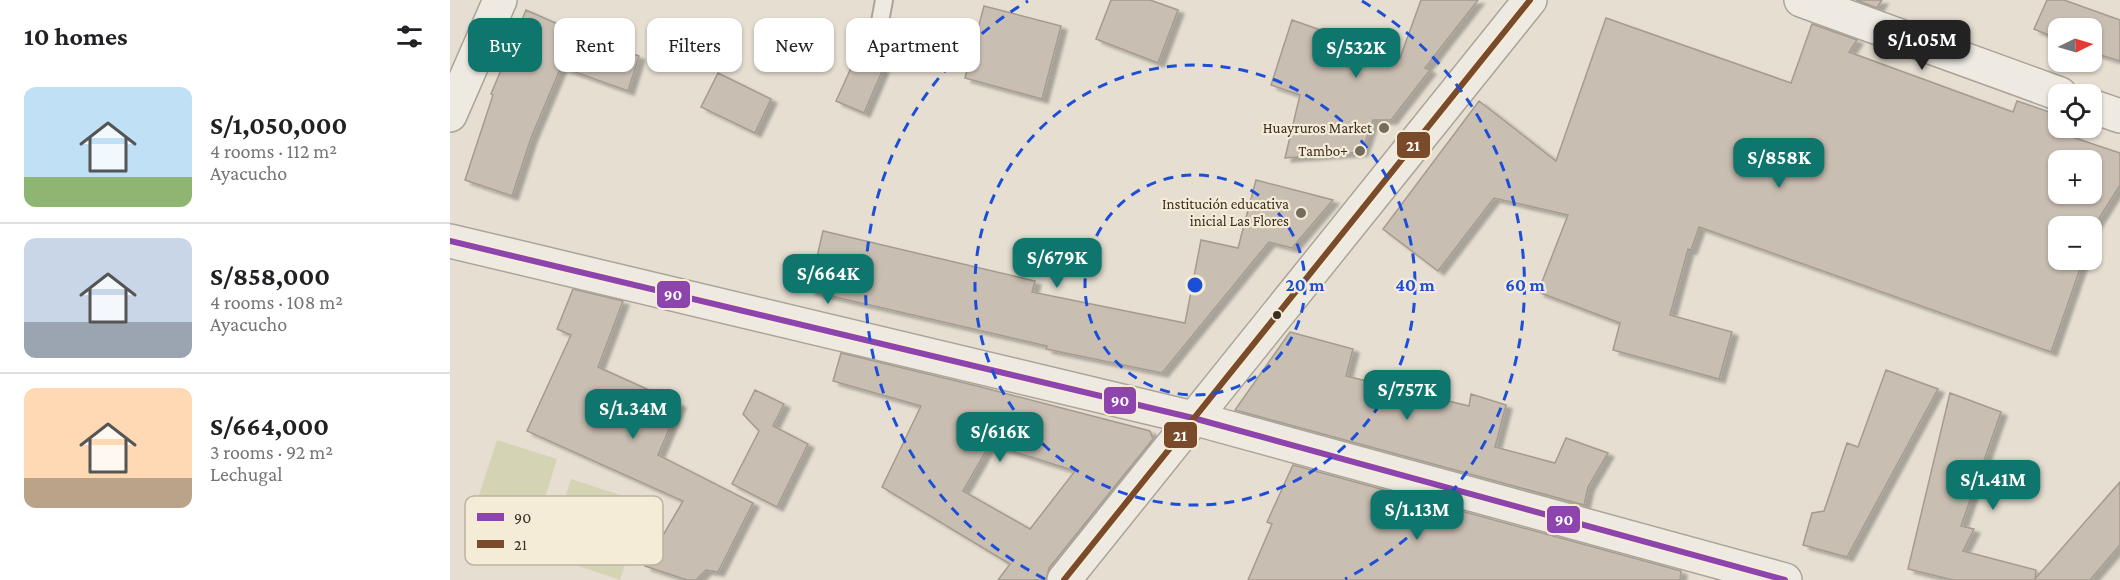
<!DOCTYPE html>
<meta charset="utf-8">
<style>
body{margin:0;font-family:"Crimson Pro",serif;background:#f6f6f6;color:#202124;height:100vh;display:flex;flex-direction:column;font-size:22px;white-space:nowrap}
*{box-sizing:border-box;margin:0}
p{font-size:20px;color:#757577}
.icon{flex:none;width:33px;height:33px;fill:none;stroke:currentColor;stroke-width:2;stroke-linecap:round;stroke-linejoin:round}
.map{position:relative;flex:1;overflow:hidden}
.drawer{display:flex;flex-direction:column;background:#fff;width:450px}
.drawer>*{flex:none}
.banner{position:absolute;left:18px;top:18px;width:570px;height:54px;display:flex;gap:12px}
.needle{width:39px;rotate:85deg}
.controls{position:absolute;left:1598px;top:18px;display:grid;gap:12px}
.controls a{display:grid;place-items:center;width:54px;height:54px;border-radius:12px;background:#fff;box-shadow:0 2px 4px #0004;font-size:30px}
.price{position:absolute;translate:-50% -51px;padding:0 14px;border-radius:12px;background:#0f766e;color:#fff;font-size:20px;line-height:39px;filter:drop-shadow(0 2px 3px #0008)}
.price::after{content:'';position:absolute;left:50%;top:36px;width:18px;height:14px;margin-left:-9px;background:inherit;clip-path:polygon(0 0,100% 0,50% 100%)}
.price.on{background:#222;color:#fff}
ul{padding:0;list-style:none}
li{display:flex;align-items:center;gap:18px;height:150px;padding:0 24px}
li+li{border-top:2px solid #e0e0e0}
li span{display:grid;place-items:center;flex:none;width:168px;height:120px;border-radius:12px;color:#555}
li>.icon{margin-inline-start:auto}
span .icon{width:72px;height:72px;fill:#fffc;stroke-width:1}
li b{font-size:26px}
h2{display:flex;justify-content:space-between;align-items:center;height:72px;padding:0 24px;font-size:26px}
.tag{padding:0 21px;border-radius:12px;background:#fff;box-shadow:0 2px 4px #0004;font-size:21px;line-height:54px}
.tag.on{background:#0f766e;color:#fff}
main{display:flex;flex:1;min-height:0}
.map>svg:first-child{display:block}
.green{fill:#d4d4b4}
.building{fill:#c9beb2;stroke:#a69b90;stroke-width:1.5;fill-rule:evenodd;filter:url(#shadow)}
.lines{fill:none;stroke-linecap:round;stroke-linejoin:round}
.service-casing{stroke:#aba499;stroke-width:20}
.minor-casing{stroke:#aba499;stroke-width:36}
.service{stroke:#eeeae2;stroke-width:16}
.minor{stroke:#eeeae2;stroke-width:33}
.bus-1-casing{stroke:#f5ecd8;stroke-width:10}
.bus-2-casing{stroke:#f5ecd8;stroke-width:10}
.bus-1{stroke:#8e44ad;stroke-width:6}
.bus-2{stroke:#7a4b2a;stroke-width:6}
.ring{fill:none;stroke:#1d4ed8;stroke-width:3;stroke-dasharray:10 8}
.poi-dot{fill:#766b5f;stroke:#f5ecd8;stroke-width:2}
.bus-dot{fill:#3a2d21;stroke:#f5ecd8;stroke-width:2}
.labels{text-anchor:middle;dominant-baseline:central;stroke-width:4.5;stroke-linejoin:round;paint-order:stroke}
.poi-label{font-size:15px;fill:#3a2d21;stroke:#f5ecd8;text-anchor:end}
.key{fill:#f5ecd8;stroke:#bdb3a1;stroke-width:1.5}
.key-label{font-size:16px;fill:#3a2d21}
.centre{fill:#1d4ed8;stroke:#f5ecd8;stroke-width:3}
.ring-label{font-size:18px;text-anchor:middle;font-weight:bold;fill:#1d4ed8;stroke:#f5ecd8;stroke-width:4.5;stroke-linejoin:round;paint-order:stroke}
.line-badge{stroke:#f5ecd8;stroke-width:2}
.badge-label{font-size:16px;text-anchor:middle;font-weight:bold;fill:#fff}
</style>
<main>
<section class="drawer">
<h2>10 homes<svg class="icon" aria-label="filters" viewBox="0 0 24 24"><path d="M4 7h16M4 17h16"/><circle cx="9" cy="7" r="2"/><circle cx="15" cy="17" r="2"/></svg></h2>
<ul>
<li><span style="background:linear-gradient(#bfe0f5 75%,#8fb573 0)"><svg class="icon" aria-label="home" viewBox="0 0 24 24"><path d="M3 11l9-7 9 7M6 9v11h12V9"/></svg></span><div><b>S/1,050,000</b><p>4 rooms · 112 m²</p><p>Ayacucho</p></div></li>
<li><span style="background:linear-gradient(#c9d6e8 70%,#9aa5b1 0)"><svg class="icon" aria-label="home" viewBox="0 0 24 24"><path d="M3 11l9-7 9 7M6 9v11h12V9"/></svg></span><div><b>S/858,000</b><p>4 rooms · 108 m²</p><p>Ayacucho</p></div></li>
<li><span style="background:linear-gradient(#ffd9b3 75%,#b9a48a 0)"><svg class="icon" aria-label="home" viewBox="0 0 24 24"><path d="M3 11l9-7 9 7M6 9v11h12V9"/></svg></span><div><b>S/664,000</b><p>3 rooms · 92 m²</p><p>Lechugal</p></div></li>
</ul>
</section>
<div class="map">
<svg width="1670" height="580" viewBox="0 0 1670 580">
<defs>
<filter id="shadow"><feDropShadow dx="6" dy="4" stdDeviation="1.5" flood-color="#0004"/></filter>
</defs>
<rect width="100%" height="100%" fill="#e5ded1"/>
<!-- green -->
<path class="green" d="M 47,440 L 107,459 L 88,521 L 27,501 Z
M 121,479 L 195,503 L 170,580 L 96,555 Z"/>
<!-- building -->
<path class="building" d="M 661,0 L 700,0 L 728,10 L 708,63 L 646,39 Z
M 971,0 L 1028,0 L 975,68 L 980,70 L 941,120 L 923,120 L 912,152 L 835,158 L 850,95 L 821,85 L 842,20 L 950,58 Z
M 1406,0 L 1432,0 L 1427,8 Z
M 1597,0 L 1614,0 L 1670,20 L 1670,61 L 1641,52 L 1641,28 L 1608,28 L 1608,39 L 1584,29 Z
M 534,6 L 611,26 L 592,99 L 515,78 Z
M 76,10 L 151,43 L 189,56 L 178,91 L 111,67 L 81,138 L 62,196 L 15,180 L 43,95 L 41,94 Z
M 1156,18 L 1341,83 L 1362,24 L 1407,40 L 1399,52 L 1563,112 L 1567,101 L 1608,115 L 1608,128 L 1626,128 L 1622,137 L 1670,153 L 1670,185 L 1643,228 L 1641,238 L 1641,226 L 1608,226 L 1608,260 L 1633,260 L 1601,352 L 1249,227 L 1241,250 L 1238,249 L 1220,315 L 1282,332 L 1269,379 L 1163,350 L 1170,323 L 1088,292 L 1118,215 L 1044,198 L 988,271 L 933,229 L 1029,101 L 1106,161 ZM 1608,160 L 1641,160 L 1641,194 L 1608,194 Z
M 406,57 L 433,69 L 414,113 L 386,101 Z
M 268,73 L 321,99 L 305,133 L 251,107 Z
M 806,180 L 883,200 L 842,248 L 819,242 L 712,373 L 596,349 L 597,346 L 359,291 L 373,231 L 585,281 L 582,292 L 735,323 L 751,240 L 788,248 Z
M 123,289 L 173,301 L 148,367 L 230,404 L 208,455 L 303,503 L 268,572 L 256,570 L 246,580 L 237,580 L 195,566 L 233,501 L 77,431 L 121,335 L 107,329 Z
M 840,332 L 903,349 L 896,376 L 1019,406 L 1021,394 L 1056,405 L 1045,447 L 1105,463 L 1116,438 L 1158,453 L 1138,487 L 1134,505 L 785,410 Z
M 391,353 L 527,386 L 700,431 L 703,439 L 599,568 L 596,580 L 548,580 L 560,564 L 432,487 L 471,406 L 383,381 ZM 540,444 L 625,471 L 580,529 L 513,491 Z
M 1436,370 L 1488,389 L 1397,557 L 1353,545 L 1362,513 L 1374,511 L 1397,443 L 1408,447 Z
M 305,390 L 334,404 L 323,426 L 358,444 L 327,507 L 282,484 L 309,431 L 293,414 Z
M 1500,393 L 1551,412 L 1511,526 L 1524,529 L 1513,551 L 1586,570 L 1585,579 L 1670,482 L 1670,545 L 1640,580 L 1503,580 L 1458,569 Z
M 843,465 L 1231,571 L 1230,580 L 798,580 L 822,524 L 817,522 Z"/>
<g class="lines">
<defs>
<path id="service" d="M 430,22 L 434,0"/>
<path id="minor" d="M 1351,0 L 1610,94
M 1641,106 L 1670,116
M 0,115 L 50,0
M 0,241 L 743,418 L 1335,580
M 614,580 L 1080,0"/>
</defs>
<!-- service casing -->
<use href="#service" class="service-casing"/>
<!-- minor casing -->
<use href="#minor" class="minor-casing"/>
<!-- service -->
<use href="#service" class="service"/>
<!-- minor -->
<use href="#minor" class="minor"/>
<defs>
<path id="bus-1" d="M 0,241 L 743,418 L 1335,580"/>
<path id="bus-2" d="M 614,580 L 1080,0"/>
</defs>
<!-- bus-1 casing -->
<use href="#bus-1" class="bus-1-casing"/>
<!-- bus-2 casing -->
<use href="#bus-2" class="bus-2-casing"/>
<!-- bus-1 -->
<use href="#bus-1" class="bus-1"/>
<!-- bus-2 -->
<use href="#bus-2" class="bus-2"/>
</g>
<!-- distance rings -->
<g class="ring">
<circle cx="745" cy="285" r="110"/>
<circle cx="745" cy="285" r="220"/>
<path d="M595 579A330 330 0 0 1 578 1M912 1A330 330 0 0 1 895 579"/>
</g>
<!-- markers -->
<g class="poi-dot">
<circle cx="934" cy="128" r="6"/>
<circle cx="910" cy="151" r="6"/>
<circle cx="851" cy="213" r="6"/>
</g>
<circle class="bus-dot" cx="827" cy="315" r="5"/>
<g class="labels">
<!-- poi labels -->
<g class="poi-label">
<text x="922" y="128">Huayruros Market</text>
<text x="898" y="151">Tambo+</text>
<text x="839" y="204">Institución educativa<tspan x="839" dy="17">inicial Las Flores</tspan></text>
</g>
</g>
<!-- legend -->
<rect x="15" y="496" width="198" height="69" rx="9" class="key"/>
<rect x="27" y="513" width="27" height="8" fill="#8e44ad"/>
<rect x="27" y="540" width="27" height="8" fill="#7a4b2a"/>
<g class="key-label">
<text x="64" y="523">90</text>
<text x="64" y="550">21</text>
</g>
<circle cx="745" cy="285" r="9" class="centre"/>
<g class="ring-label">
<text x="855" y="291">20 m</text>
<text x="965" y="291">40 m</text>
<text x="1075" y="291">60 m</text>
</g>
<g class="line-badge">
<rect x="946" y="131" width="35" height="28" rx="6" fill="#7a4b2a"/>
<rect x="206" y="280" width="35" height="29" rx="6" fill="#8e44ad"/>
<rect x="653" y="386" width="34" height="29" rx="6" fill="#8e44ad"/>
<rect x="713" y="421" width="35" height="28" rx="6" fill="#7a4b2a"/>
<rect x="1096" y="505" width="35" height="29" rx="6" fill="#8e44ad"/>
</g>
<g class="badge-label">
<text x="963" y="151">21</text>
<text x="223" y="300">90</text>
<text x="670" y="406">90</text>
<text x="730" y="441">21</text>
<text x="1114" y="525">90</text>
</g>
</svg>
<div class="controls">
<a><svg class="needle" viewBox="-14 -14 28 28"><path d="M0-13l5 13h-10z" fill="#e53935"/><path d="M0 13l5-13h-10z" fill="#757577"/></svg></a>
<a><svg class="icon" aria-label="locate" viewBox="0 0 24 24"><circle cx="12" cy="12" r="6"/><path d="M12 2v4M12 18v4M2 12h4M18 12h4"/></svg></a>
<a>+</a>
<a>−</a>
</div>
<b class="price on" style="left:1472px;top:71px">S/1.05M</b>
<b class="price" style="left:906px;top:79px">S/532K</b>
<b class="price" style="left:1329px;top:189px">S/858K</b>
<b class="price" style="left:607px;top:289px">S/679K</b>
<b class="price" style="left:378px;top:305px">S/664K</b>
<b class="price" style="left:957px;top:421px">S/757K</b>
<b class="price" style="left:183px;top:440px">S/1.34M</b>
<b class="price" style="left:550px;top:463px">S/616K</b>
<b class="price" style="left:1543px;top:511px">S/1.41M</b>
<b class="price" style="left:967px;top:541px">S/1.13M</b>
<div class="banner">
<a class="tag on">Buy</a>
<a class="tag">Rent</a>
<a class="tag">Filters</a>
<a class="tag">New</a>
<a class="tag">Apartment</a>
</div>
</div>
</main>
